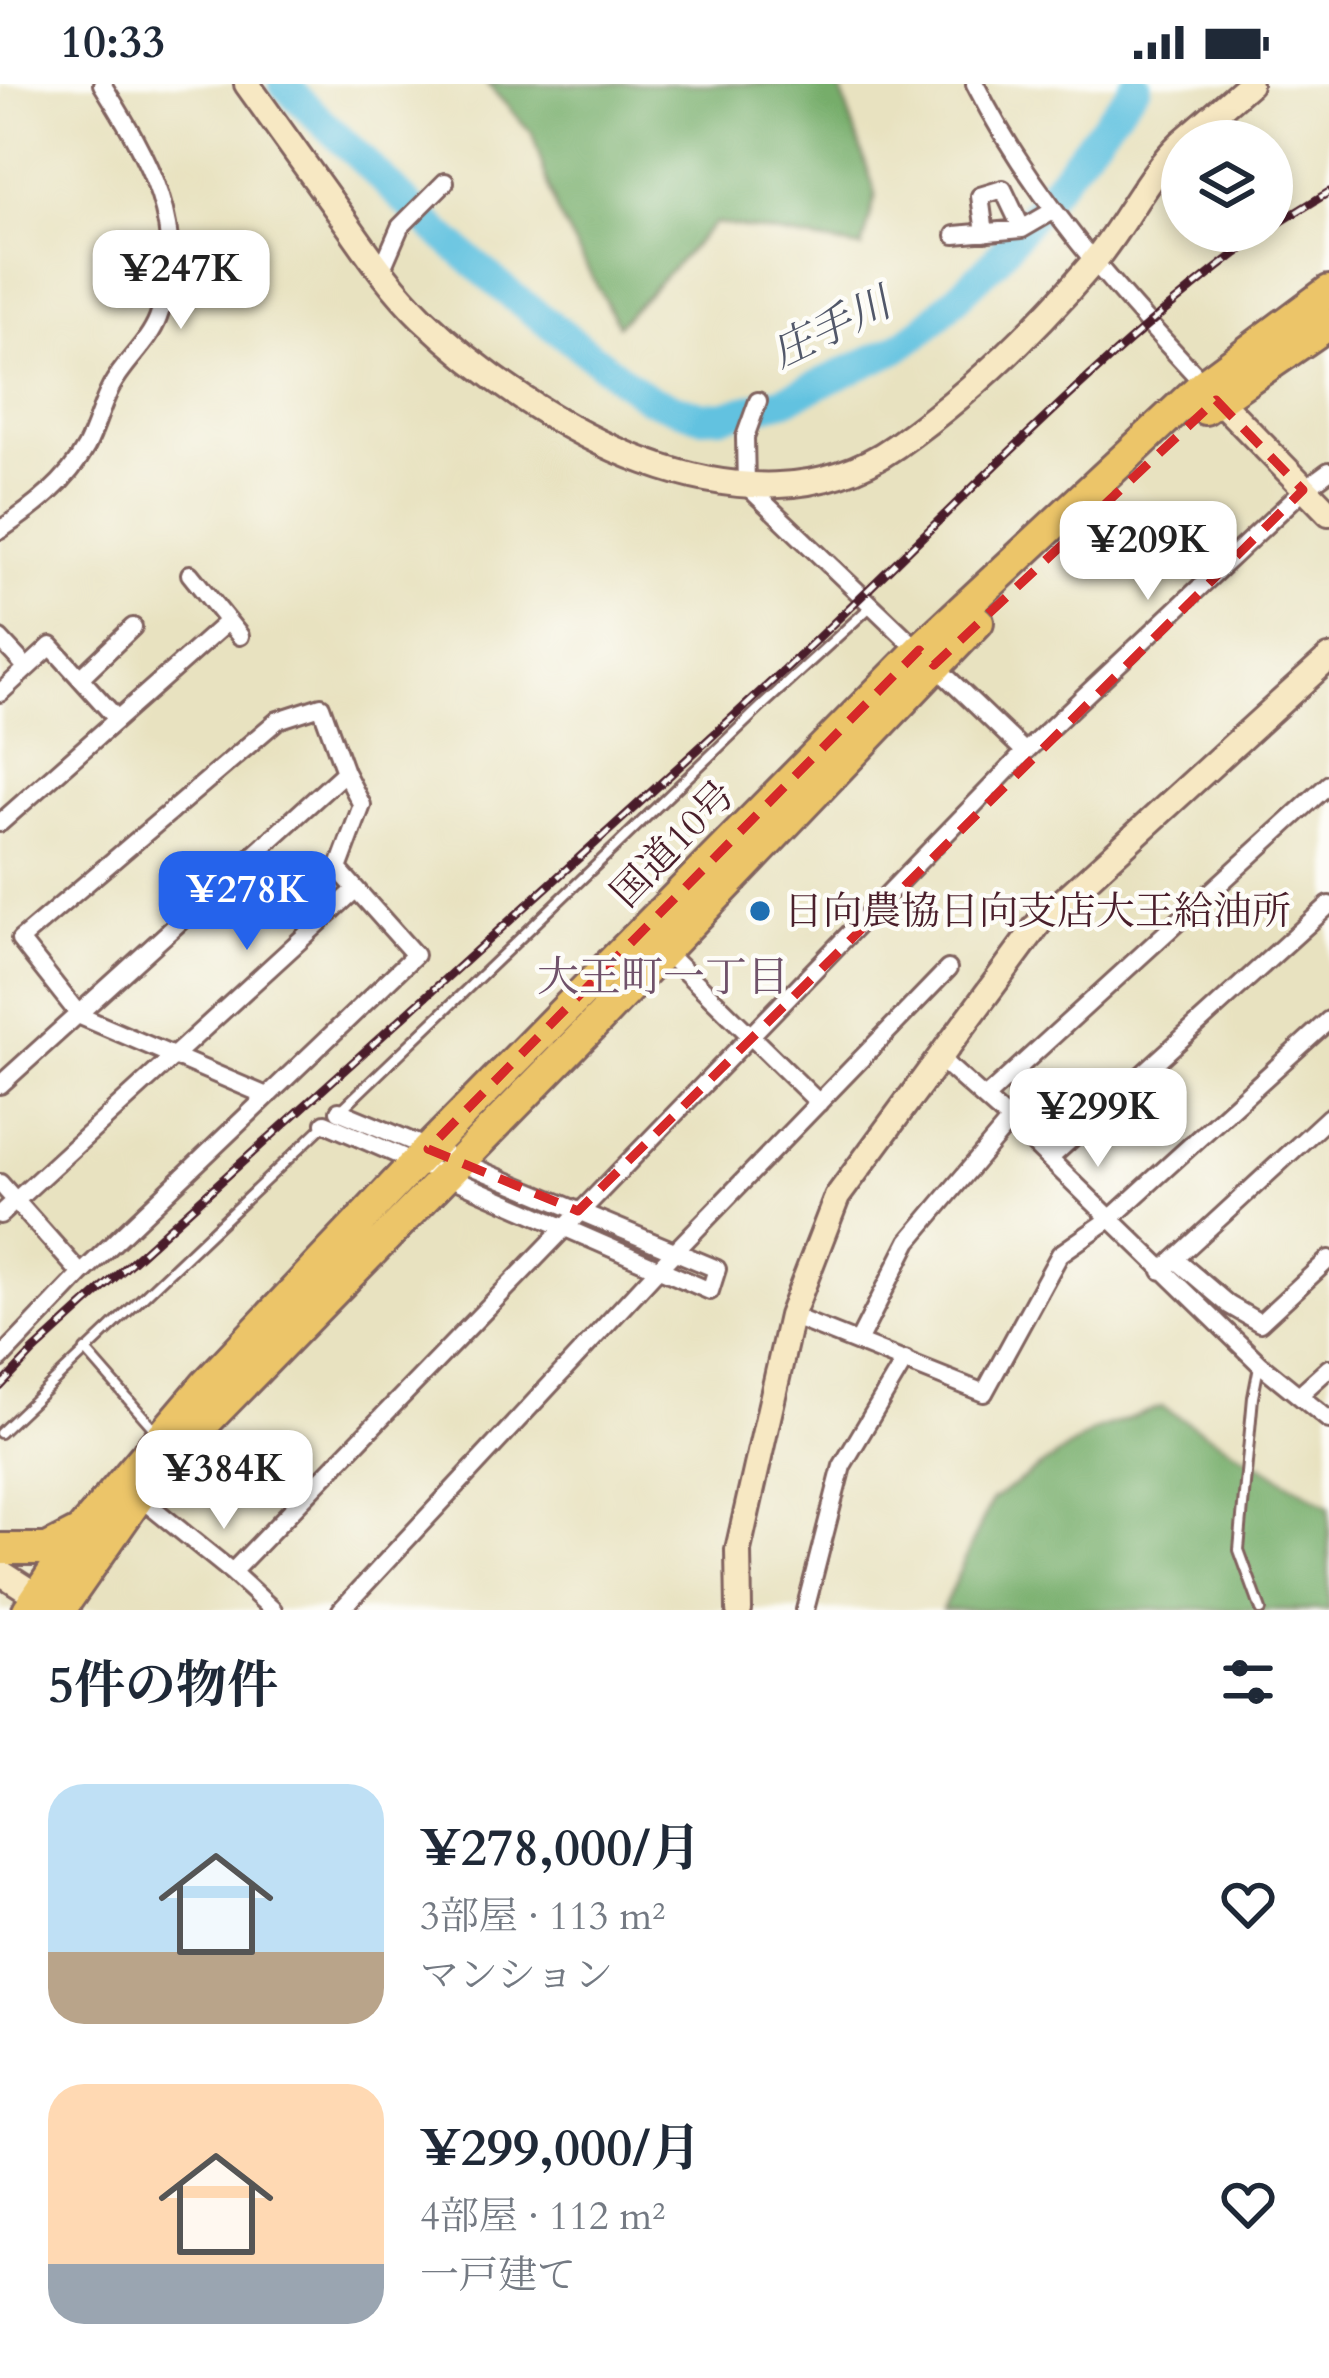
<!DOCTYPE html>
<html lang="ja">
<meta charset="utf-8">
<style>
body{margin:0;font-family:Cardo,"Noto Serif JP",serif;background:#f6f6f7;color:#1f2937;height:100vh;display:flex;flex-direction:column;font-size:45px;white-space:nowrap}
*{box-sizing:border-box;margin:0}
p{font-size:39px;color:#747a83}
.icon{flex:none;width:66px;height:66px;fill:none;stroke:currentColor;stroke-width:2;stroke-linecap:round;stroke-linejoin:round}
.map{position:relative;height:1526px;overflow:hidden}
.sheet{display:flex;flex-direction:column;background:#fff;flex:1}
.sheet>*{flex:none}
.tools{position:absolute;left:1161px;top:36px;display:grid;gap:24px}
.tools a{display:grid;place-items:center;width:132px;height:132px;border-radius:50%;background:#fff;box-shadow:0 6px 18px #0003;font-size:60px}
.price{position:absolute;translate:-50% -102px;padding:0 27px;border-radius:24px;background:#fff;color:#222;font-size:39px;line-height:78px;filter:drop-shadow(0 3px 6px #0008)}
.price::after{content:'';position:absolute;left:50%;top:72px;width:36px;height:27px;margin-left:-18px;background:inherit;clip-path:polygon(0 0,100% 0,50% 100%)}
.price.active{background:#2563eb;color:#fff}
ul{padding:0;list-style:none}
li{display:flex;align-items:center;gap:36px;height:300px;padding:0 48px}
li span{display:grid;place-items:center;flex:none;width:336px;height:240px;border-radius:36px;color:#555}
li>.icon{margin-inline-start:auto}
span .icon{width:144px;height:144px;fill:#fffc;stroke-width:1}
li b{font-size:51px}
h2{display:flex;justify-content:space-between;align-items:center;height:144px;padding:0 48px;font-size:51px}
.status{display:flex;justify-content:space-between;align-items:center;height:84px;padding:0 60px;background:#fff;direction:ltr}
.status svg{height:33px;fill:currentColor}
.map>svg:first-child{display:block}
.forest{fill:#76ad6b;stroke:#60664b;stroke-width:3}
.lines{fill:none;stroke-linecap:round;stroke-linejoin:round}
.river{stroke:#62c2e0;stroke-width:30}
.lane-casing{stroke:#81635f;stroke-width:14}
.street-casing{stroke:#81635f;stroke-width:22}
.secondary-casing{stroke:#81635f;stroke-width:30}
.highway-casing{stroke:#81635f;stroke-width:36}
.lane{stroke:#fff;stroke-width:8}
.street{stroke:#fff;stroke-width:16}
.secondary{stroke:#f7e8c3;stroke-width:24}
.highway{stroke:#ecc569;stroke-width:30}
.rail-casing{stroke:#4a1f2b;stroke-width:9}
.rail{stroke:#fdfcf7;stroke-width:4.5;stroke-dasharray:14;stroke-linecap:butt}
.marked{fill:none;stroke:#d62828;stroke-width:9;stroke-dasharray:24 15;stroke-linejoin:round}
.poi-dot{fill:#1f6fb2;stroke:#fdfcf7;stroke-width:4.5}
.labels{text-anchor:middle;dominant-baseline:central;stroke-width:9;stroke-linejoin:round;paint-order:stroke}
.street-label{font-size:39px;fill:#4a1f2b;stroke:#fdfcf7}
.poi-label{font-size:39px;fill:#4a1f2b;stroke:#fdfcf7;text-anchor:start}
.water-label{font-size:42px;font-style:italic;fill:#52586a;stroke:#fdfcf7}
.neighbourhood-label{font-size:42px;fill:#70526a;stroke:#fdfcf7}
</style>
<div class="status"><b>10:33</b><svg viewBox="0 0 49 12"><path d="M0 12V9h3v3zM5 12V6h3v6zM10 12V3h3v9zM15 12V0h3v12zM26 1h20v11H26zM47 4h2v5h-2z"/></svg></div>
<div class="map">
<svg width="1329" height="1526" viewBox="0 0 1329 1526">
<rect width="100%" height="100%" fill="#fdfcf7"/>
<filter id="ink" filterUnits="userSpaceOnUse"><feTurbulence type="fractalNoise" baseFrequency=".00833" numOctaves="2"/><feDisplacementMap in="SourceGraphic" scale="24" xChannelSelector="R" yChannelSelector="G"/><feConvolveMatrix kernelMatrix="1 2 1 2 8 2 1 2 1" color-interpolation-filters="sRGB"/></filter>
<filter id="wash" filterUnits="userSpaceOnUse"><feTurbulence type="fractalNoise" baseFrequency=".004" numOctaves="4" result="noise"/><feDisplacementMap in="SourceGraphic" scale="48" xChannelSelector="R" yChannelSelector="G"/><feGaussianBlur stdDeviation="2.7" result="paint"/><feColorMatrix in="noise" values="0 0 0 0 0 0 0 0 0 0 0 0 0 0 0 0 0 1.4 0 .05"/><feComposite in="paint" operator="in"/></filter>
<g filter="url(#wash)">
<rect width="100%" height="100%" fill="#e8e2c0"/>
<!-- forest -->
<path class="forest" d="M 487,0 L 839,0 L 876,110 L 862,164 L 715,139 L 618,241 L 557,128 L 532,49 Z
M 1162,1323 L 1329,1422 L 1329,1526 L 942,1526 L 992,1416 L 1093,1347 Z"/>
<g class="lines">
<!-- river -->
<path class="river" d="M 283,0 L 431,142 L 506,207 L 647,314 L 701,332 L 724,331 L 784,316 L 898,264 L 924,245 L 994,178 L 1137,0"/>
</g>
</g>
<g filter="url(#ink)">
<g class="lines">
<defs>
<path id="lane" d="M 341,1026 L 764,620 L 869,524
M 85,1266 L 155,1346
M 1259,1282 L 1253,1313 L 1239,1466 L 1261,1526
M 0,1349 L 325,1040"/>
<path id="street" d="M 975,0 C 1033,115 1117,207 1204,300
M 985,149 L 980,112 L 1003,105 L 1022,145
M 955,151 L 1022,145 L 1053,127
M 381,187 L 400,143 L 445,98
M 758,317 L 745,353 L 746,401 L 1025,668
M 0,446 C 33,424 67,398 86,363 C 96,344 101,322 111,303 C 124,278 148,260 158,234 C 192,147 147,72 102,0
M 190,490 L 240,552
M 0,555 L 27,584
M 80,594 L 133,543
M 0,609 L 51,562 L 117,635
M 0,739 L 227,538
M 662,865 L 819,1019
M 939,974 L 1010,1037 L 1260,1280 L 1329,1336
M 0,1001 L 345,688 L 362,721 L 338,785 L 415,871 L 81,1190 L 0,1275
M 267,1012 L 80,932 L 20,856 L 278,636 L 321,622 L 345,688
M 985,1014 L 1329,700
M 325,1039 L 710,1207 L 717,1185 L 339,1027
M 1049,1075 L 1329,821
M 0,1099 L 81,1190
M 0,1131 L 355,806
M 1175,1175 L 1229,1221 L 1260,1239 L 1329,1175
M 1162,1187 L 1329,1033
M 791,1232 L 984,1309 L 1060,1170 L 1110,1135 L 1329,936
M 858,1258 L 909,1157 L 1010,1037
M 1299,1311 L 1329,1284
M 138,1412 L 232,1488 L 273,1526
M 232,1488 L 1025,668 L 1303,406 L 1329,387
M 341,1526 L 658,1185 L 948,885
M 805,1526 L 842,1382 L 905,1276"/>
<path id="secondary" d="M 247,0 C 279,45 311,89 343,134 C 367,168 391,204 422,234 C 534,341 747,467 896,362 C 968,311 1033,249 1090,182 C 1124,143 1144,94 1182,58
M 1183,57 L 1249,0
M 1209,306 L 1329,429
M 0,1488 L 48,1519
M 739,1526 L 738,1466 L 791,1232 L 837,1113 L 1039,839 L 1329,574"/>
<path id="highway" d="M 1205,325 L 1329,240
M 0,1465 L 47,1465 L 80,1448
M 28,1526 L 80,1448 L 207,1299 L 428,1065 L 919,566 L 1204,300 L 1329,207
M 60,1526 L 154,1391 L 600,934 L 978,538"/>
</defs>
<!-- lane casing -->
<use href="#lane" class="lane-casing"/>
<!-- street casing -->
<use href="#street" class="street-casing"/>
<!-- secondary casing -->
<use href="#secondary" class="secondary-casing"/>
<!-- highway casing -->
<use href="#highway" class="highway-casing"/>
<!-- lane -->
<use href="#lane" class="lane"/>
<!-- street -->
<use href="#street" class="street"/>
<!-- secondary -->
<use href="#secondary" class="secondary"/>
<!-- highway -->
<use href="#highway" class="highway"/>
<defs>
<path id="rail" d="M 1272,143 L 1329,108
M 0,1303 L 33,1268 C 282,1040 536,816 784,586 C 943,438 1090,275 1266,147"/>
</defs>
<!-- rail casing -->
<use href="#rail" class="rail-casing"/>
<!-- rail -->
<use href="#rail" class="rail"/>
</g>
</g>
<!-- marked area -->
<path class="marked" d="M 1216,316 L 1303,406 L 578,1127 L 428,1065 L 919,566 L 934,581 Z"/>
<!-- markers -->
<circle class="poi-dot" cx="760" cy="827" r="12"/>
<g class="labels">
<!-- street labels -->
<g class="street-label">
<text transform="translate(673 760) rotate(-46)">国道10号</text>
</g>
<!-- poi labels -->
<g class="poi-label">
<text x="784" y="827">日向農協日向支店大王給油所</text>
</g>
<!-- water labels -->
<g class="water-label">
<text transform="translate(831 244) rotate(-26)">庄手川</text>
</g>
<!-- neighbourhood labels -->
<g class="neighbourhood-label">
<text x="663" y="893">大王町一丁目</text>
</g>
</g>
</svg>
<div class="tools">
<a><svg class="icon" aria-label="layers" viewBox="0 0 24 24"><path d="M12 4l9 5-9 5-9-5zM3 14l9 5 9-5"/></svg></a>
</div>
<b class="price" style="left:181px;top:248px">¥247K</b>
<b class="price" style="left:1148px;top:519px">¥209K</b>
<b class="price active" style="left:247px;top:869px">¥278K</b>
<b class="price" style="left:1098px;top:1086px">¥299K</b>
<b class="price" style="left:224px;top:1448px">¥384K</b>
</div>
<section class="sheet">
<h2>5件の物件<svg class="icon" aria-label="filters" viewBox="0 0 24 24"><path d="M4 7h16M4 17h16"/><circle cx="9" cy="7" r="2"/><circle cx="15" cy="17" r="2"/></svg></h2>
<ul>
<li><span style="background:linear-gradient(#bfe0f5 70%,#b9a48a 0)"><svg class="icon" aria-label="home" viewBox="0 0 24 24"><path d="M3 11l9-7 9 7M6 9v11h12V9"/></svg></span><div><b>¥278,000/月</b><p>3部屋 · 113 m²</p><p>マンション</p></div><svg class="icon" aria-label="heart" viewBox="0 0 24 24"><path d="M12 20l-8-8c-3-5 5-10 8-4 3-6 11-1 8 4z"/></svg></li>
<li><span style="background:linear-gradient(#ffd9b3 75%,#9aa5b1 0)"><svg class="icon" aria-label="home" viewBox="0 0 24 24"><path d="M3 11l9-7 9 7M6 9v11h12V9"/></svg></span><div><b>¥299,000/月</b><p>4部屋 · 112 m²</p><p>一戸建て</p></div><svg class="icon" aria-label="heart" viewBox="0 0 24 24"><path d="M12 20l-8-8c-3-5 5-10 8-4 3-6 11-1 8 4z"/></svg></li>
</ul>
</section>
